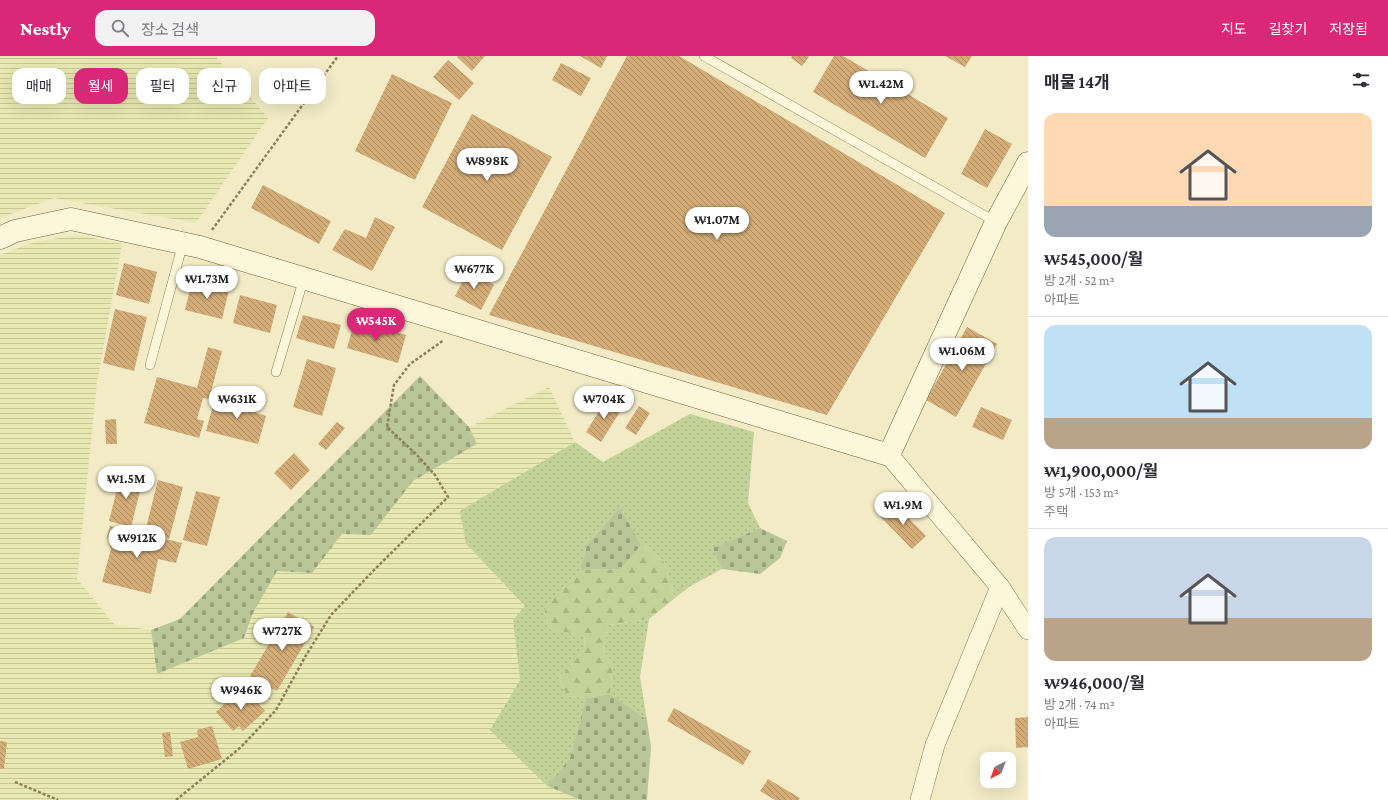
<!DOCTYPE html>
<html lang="ko">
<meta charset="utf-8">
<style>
body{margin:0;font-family:"Crimson Pro","Noto Sans KR",serif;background:#f2f2f3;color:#2b2b33;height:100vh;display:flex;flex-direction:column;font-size:15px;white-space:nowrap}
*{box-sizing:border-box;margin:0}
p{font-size:13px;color:#7c7c81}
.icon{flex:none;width:22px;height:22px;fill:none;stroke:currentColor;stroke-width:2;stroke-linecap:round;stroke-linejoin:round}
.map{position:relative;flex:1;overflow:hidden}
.side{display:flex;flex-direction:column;background:#fff;width:360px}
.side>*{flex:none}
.guide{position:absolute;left:12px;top:12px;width:380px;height:36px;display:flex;gap:8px}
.needle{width:26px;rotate:221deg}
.tools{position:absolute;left:980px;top:696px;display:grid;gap:8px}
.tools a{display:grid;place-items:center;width:36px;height:36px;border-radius:8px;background:#fff;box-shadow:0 4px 16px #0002;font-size:20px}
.price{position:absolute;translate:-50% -34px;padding:0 9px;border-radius:14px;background:#fff;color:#222;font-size:13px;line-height:26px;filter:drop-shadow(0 1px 2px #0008)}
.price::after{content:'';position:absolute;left:50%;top:24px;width:12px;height:9px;margin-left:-6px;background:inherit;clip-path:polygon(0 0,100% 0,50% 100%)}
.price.selected{background:#db2777;color:#fff}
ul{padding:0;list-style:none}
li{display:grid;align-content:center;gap:8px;height:212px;padding:0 16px}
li+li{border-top:1px solid #e1e1e2}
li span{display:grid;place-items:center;height:124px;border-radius:12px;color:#555}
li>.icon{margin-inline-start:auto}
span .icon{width:72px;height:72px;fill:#fffc;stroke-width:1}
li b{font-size:17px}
h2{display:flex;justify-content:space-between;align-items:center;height:48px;padding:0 16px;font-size:17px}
.chip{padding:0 14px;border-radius:12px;background:#fff;box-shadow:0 4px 16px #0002;font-size:14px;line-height:36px}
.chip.selected{background:#db2777;color:#fff}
header{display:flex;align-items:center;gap:24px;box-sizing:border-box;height:56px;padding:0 20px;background:#db2777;color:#fff}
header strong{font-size:19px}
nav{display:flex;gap:22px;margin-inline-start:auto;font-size:14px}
.search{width:280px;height:36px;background:#f2f2f3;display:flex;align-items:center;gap:10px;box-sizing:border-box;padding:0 14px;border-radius:12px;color:#7c7c81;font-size:15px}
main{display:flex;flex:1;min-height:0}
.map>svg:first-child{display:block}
.farmland{fill:url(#farmland-rules)}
.grass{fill:url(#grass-dots)}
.forest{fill:url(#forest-firs)}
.cemetery{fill:url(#cemetery-stones)}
.building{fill:url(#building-back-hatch)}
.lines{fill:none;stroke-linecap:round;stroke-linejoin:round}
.lane-casing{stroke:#8f7e59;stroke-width:10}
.street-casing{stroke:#8f7e59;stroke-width:20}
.secondary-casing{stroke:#715f3c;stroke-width:23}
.path{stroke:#8f7e59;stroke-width:2.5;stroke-dasharray:3 2;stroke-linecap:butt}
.lane{stroke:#fcf7da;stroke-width:9}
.street{stroke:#fcf7da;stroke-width:19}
.secondary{stroke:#fcf7da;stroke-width:22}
</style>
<header>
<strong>Nestly</strong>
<div class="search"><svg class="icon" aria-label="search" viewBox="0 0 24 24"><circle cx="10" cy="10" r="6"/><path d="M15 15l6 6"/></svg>장소 검색</div>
<nav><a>지도</a><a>길찾기</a><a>저장됨</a></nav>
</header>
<main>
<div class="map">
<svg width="1028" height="744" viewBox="0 0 1028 744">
<defs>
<pattern id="farmland-rules" width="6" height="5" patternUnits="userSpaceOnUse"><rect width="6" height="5" fill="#e8e8b2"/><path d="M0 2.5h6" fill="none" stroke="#c8c799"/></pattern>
<pattern id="grass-dots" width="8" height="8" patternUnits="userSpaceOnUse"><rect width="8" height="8" fill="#c2d298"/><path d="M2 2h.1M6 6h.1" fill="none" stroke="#a8b583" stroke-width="1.8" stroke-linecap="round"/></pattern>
<pattern id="forest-firs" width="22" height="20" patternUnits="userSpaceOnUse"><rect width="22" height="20" fill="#c2d298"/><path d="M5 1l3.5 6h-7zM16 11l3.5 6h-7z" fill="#a8b583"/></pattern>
<pattern id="cemetery-stones" width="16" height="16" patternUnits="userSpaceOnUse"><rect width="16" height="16" fill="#b9c698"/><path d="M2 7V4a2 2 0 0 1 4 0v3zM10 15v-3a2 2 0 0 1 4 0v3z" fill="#98a17b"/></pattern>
<pattern id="building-back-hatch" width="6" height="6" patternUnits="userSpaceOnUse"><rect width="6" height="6" fill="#d3ac78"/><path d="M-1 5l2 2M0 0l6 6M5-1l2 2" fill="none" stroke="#ad8d62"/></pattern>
</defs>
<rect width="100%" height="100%" fill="#f2ebc6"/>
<!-- farmland -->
<path class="farmland" d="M 0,0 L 215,0 L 268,62 L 196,167 L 54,142 L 0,162 Z
M 78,179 L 122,188 L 97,327 L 77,523 L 115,569 L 151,574 L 157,618 L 244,582 L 252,559 L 277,515 L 312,517 L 342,478 L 371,479 L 413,425 L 477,388 L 469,371 L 549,331 L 575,386 L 461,455 L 466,488 L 525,551 L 513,564 L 520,624 L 490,674 L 547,730 L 581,744 L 0,744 L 0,199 L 34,186 Z"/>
<!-- grass -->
<path class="grass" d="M 690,358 L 754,376 L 748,447 L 760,472 L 714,492 L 722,513 L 689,531 L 675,542 L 664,506 L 641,489 L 620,451 L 587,489 L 580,514 L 544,552 L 549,573 L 585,580 L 584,595 L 559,622 L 567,640 L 586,642 L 570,702 L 547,730 L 490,674 L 520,624 L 513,564 L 525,550 L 466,488 L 460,455 L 575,386 L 603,406 Z
M 649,563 L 640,621 L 647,664 L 610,638 L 613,609 L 603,594 L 608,569 Z"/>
<!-- forest -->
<path class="forest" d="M 641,489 L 664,506 L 675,542 L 649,563 L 608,569 L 603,594 L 613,609 L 610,638 L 586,642 L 567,640 L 559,622 L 584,595 L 585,580 L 549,573 L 544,552 L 580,514 L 621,513 Z"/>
<!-- cemetery -->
<path class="cemetery" d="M 420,320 L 469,371 L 477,388 L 413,425 L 371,479 L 342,478 L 312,517 L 277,515 L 252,559 L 244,582 L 157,618 L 151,574 L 180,563 Z
M 620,451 L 641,489 L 621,513 L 580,514 L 587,489 Z
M 760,472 L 787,485 L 780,502 L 760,518 L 722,513 L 713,492 Z
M 610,638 L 647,664 L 651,691 L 647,744 L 581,744 L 547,730 L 570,702 L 586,642 Z"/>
<!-- building -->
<path class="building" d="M 458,0 L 485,0 L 472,15 L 457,1 Z
M 580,0 L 607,0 L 601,12 Z
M 627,0 L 679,0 L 945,157 L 827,359 L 489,259 Z
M 792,0 L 808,0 L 809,1 L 802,10 L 791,2 Z
M 834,0 L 843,0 L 948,62 L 925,102 L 813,36 Z
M 945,0 L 972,0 L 965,11 Z
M 448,4 L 474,27 L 459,44 L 433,21 Z
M 561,7 L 591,22 L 581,40 L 552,24 Z
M 392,18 L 452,47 L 415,124 L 355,95 Z
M 472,58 L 552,101 L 502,194 L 422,151 Z
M 985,73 L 1012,88 L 987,132 L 961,118 Z
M 263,129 L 331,165 L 319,188 L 251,152 Z
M 375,161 L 395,171 L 372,215 L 332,194 L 345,173 L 366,182 Z
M 124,207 L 157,216 L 149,248 L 116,239 Z
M 468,215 L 494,229 L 481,254 L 455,240 Z
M 192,225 L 229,234 L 222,263 L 185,254 Z
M 240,239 L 277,249 L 270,277 L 233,267 Z
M 115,253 L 147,261 L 134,315 L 103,307 Z
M 303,259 L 341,269 L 334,293 L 296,282 Z
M 355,264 L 406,279 L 398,307 L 347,292 Z
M 967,271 L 997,288 L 956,361 L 926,344 Z
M 208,291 L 222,295 L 209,343 L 203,342 L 197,363 L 204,365 L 199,382 L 144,367 L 157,321 L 197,332 Z
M 307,303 L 336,312 L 322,360 L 293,351 Z
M 226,339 L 256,347 L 254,356 L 266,360 L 258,388 L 206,375 L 214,346 L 223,349 Z
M 608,341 L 623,351 L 601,386 L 586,376 Z
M 639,350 L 650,357 L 636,379 L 625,372 Z
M 981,351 L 1012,364 L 1003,384 L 972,371 Z
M 116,363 L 117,388 L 106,388 L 105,364 Z
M 337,366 L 345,372 L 326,394 L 318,388 Z
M 294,397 L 310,414 L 291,434 L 274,417 Z
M 121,417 L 143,423 L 131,471 L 109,465 Z
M 158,424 L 183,431 L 169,483 L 145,476 Z
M 196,435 L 220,441 L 207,490 L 183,484 Z
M 894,447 L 926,480 L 912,493 L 880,460 Z
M 110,470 L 182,487 L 176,507 L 158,503 L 151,538 L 102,526 L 111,493 L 107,481 Z
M 288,556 L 314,571 L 277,635 L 250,620 Z
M 243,631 L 265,655 L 243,675 L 239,670 L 233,675 L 216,656 Z
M 674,652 L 751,695 L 743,709 L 667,665 Z
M 1028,661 L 1028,691 L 1016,692 L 1015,662 Z
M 212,670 L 222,703 L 188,713 L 180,686 L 198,681 L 197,674 Z
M 170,676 L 173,700 L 165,701 L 162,677 Z
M 0,685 L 7,686 L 4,713 L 0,713 Z
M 768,723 L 800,742 L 799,744 L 775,744 L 760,735 Z"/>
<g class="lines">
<defs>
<path id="lane" d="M 704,0 L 996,166
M 150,309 L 183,187
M 276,316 L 304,222"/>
<path id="street" d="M 889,399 L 1000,531 L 1028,574
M 920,744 L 935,689 L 1000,531"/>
<path id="secondary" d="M 0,182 L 15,175 L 71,163 L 200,191 L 889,399 L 996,166 L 1028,107"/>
</defs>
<!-- lane casing -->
<use href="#lane" class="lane-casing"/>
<!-- street casing -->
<use href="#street" class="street-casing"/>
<!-- secondary casing -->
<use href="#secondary" class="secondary-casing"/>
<!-- path -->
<path class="path" d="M 212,174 L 338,0
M 15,726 L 58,744
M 176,744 L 240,692 L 276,654 L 305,601 L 331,559 L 376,512 L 448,441 L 435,419 L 416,398 L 387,371 L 394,329 L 410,308 L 444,284"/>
<!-- lane -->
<use href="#lane" class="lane"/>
<!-- street -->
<use href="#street" class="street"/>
<!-- secondary -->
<use href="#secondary" class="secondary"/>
</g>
</svg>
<div class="tools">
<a><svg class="needle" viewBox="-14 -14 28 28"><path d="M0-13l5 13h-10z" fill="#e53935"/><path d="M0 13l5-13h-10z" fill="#7c7c81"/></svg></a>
</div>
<b class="price" style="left:881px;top:49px">₩1.42M</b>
<b class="price" style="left:487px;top:126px">₩898K</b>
<b class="price" style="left:717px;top:185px">₩1.07M</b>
<b class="price" style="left:474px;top:234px">₩677K</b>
<b class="price" style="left:207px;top:244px">₩1.73M</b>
<b class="price selected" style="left:376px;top:286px">₩545K</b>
<b class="price" style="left:962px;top:316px">₩1.06M</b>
<b class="price" style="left:237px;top:364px">₩631K</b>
<b class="price" style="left:604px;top:364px">₩704K</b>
<b class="price" style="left:126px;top:444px">₩1.5M</b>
<b class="price" style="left:903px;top:470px">₩1.9M</b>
<b class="price" style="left:137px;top:503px">₩912K</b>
<b class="price" style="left:282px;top:596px">₩727K</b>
<b class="price" style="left:241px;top:655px">₩946K</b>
<div class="guide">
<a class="chip">매매</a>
<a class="chip selected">월세</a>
<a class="chip">필터</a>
<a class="chip">신규</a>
<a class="chip">아파트</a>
</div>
</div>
<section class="side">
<h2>매물 14개<svg class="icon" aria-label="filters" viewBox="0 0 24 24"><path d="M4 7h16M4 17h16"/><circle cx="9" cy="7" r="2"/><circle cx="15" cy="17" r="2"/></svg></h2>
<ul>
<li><span style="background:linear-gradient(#ffd9b3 75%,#9aa5b1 0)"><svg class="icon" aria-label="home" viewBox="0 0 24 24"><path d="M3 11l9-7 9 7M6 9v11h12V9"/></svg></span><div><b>₩545,000/월</b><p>방 2개 · 52 m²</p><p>아파트</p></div></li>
<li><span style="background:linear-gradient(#bfe0f5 75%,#b9a48a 0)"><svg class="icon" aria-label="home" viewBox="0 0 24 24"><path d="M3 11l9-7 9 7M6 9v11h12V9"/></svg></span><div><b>₩1,900,000/월</b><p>방 5개 · 153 m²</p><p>주택</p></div></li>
<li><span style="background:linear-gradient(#c9d6e8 65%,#b9a48a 0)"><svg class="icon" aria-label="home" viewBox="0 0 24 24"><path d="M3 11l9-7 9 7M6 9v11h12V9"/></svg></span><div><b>₩946,000/월</b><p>방 2개 · 74 m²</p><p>아파트</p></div></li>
</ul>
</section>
</main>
